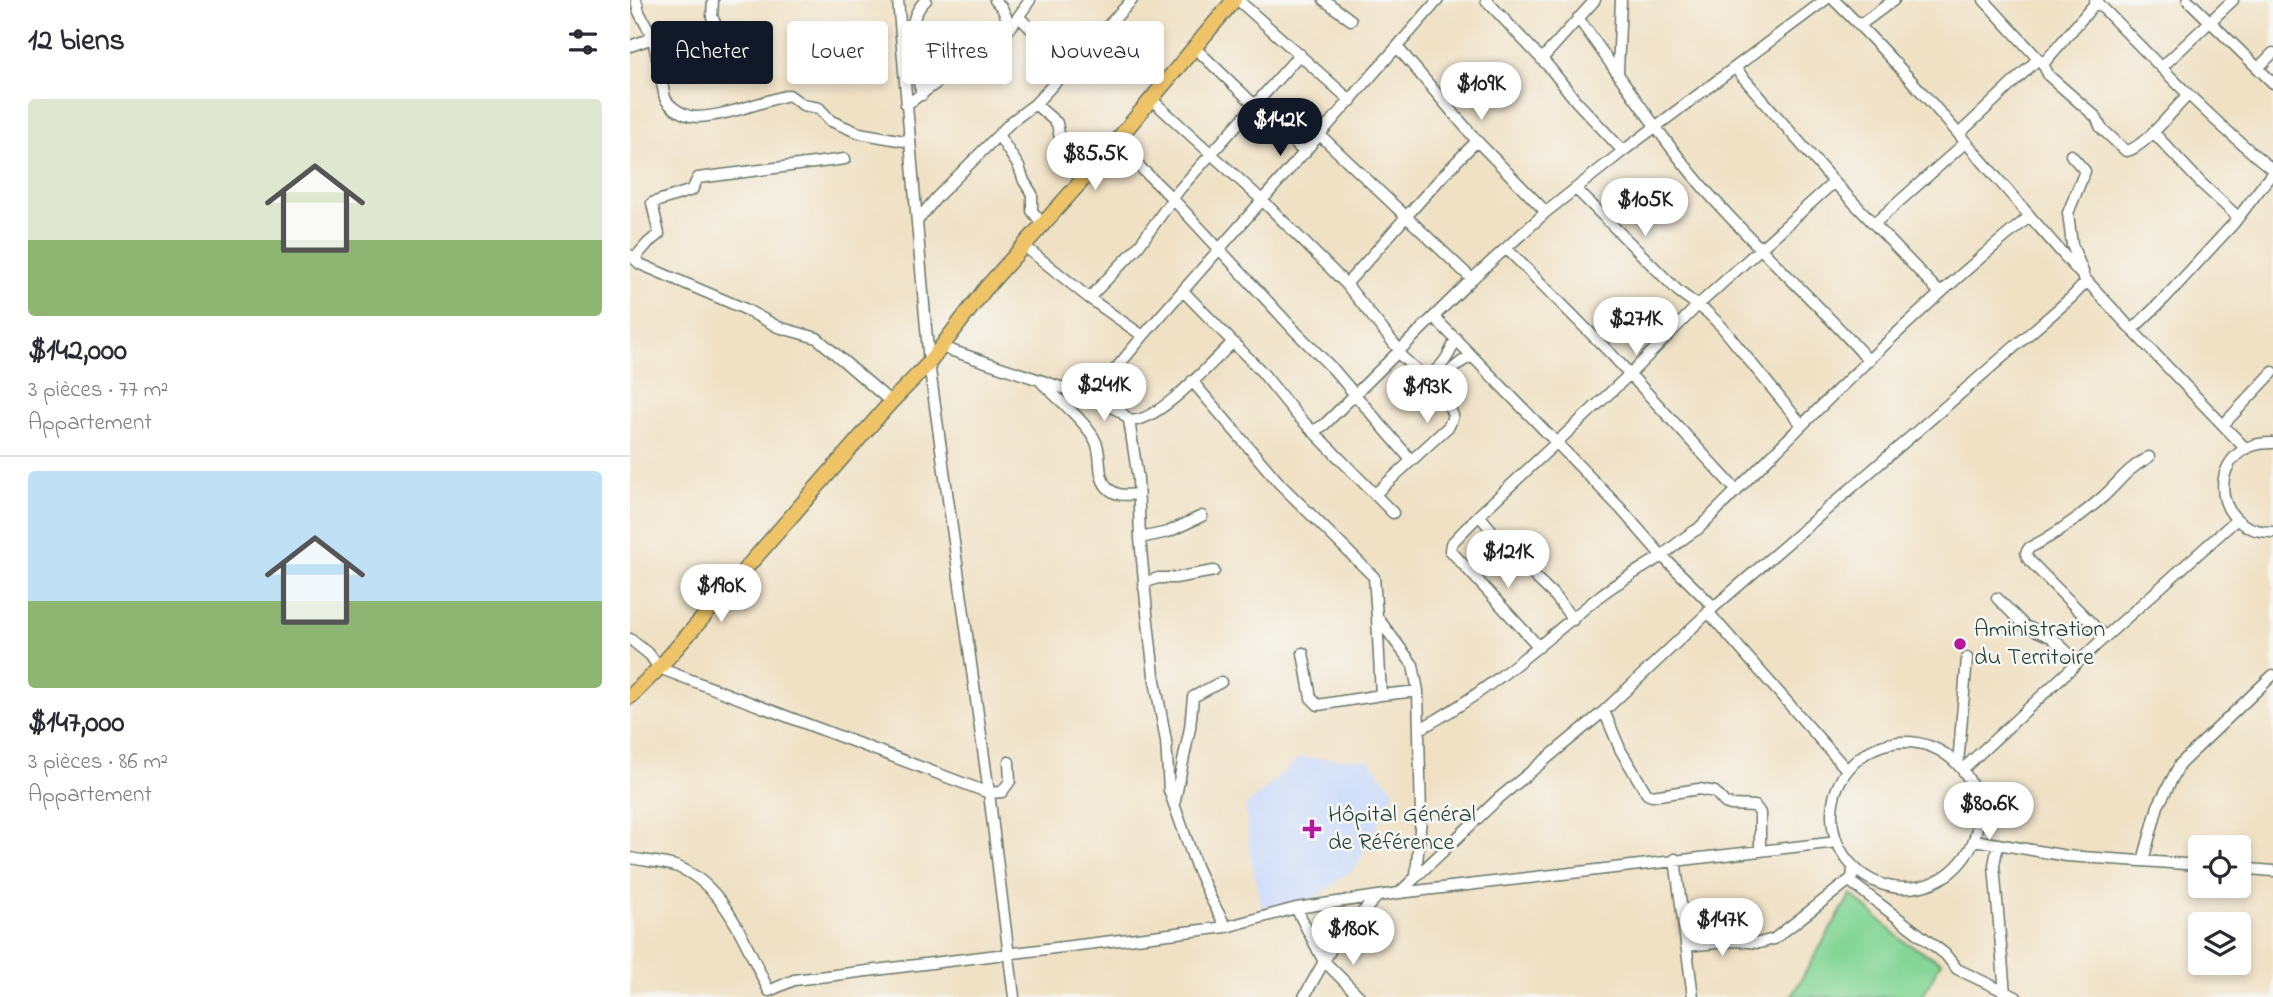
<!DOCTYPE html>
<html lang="fr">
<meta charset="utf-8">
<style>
body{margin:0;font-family:"Indie Flower",sans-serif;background:#f2f2f3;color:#2b2b33;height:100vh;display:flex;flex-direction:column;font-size:26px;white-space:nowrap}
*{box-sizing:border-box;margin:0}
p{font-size:23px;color:#7c7c81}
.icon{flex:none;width:38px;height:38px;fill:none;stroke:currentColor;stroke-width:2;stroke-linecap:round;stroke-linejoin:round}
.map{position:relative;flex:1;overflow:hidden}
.details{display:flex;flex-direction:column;background:#fff;width:630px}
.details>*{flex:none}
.hud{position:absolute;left:21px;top:21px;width:665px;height:63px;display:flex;gap:14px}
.fabs{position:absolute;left:1558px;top:835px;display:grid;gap:14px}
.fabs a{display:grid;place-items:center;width:63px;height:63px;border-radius:7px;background:#fff;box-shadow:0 4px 10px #0003;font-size:35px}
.price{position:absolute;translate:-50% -60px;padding:0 16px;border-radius:24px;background:#fff;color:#222;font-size:23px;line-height:46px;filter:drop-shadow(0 2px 4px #0008)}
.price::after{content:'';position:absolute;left:50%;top:42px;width:21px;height:16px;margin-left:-10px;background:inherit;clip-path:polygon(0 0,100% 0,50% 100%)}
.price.active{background:#111827;color:#fff}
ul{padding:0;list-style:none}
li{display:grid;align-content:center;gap:14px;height:371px;padding:0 28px}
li+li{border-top:2px solid #e1e1e2}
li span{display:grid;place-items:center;height:217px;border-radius:7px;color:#555}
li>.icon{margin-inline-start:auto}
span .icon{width:126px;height:126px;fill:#fffc;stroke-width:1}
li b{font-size:30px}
h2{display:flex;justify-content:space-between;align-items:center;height:84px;padding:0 28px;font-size:30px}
.chip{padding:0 24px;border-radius:7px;background:#fff;box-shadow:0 4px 10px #0003;font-size:24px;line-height:63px}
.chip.active{background:#111827;color:#fff}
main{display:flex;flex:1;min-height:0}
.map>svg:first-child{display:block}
.built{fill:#ccdbfa}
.green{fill:#84d596;stroke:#528965;stroke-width:2}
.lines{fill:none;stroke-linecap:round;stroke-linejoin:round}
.minor-casing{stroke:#687667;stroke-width:13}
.major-casing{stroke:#687667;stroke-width:17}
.minor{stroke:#fff;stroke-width:10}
.major{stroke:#efc469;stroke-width:14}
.poi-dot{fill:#b5179e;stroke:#f6f6f2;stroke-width:2.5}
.labels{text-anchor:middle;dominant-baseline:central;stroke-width:5;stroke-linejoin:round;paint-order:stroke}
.poi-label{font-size:24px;fill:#1f3d34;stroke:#f6f6f2;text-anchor:start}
</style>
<main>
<section class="details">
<h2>12 biens<svg class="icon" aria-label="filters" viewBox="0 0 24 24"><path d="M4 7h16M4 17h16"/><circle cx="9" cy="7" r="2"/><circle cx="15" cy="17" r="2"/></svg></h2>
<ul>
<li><span style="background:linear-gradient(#dfe7d0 65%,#8fb573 0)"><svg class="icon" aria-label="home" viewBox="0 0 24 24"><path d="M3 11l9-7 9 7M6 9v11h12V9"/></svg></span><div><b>$142,000</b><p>3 pièces · 77 m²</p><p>Appartement</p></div></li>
<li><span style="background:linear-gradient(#bfe0f5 60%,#8fb573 0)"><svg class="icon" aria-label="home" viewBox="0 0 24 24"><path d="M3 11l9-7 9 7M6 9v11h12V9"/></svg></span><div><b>$147,000</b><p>3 pièces · 86 m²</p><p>Appartement</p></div></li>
</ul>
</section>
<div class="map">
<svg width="1643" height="997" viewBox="0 0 1643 997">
<rect width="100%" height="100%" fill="#f6f6f2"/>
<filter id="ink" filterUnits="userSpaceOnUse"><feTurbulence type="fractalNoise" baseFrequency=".0143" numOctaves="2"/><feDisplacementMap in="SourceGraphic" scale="14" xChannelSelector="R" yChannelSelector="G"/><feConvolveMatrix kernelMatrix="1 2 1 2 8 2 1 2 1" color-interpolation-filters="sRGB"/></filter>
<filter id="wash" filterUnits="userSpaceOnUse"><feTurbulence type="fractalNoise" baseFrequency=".00686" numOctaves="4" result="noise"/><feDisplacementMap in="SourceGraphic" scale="28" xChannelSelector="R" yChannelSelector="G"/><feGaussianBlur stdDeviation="1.57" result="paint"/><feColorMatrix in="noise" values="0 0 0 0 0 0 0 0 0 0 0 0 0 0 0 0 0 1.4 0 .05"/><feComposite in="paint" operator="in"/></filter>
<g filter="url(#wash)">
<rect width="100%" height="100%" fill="#f0e1c5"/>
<!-- built -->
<path class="built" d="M 669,758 L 737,759 L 765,791 L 726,867 L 685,898 L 669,904 L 631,908 L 620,851 L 615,807 Z"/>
<!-- green -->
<path class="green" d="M 1221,894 L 1273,941 L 1311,962 L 1292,997 L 1161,997 Z"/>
</g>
<g filter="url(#ink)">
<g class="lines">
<defs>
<path id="minor" d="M 6,0 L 9,12 L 23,38 L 35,98 C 40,108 56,117 67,117 C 98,116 129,102 159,95 L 173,105 L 189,108 L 201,121 L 229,133 L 280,142
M 83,0 L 82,17 L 86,25
M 268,0 L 299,363 L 359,793 L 384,997
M 365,0 L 372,8 L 381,27
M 608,0 L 721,101
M 694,0 L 721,20
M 856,0 L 920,68 L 946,101 L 993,151
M 1204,0 C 1294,88 1372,187 1457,281
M 1354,0 L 1413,64 L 1468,0
M 1465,0 C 1523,59 1579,119 1643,170
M 1558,0 L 1643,83
M 389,17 L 419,47 L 443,64
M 948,18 C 989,74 1027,133 1072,186 C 1125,248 1186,300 1239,361
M 1230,25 L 1264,0
M 0,46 L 23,38
M 564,47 L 675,153
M 768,48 L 847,141 L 916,212
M 912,59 L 965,0
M 1413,64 L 1419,76 L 1466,117 L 1471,128 L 1496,151 C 1513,149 1545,108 1558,95
M 1532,67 L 1603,0
M 1105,68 L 1204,182 L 1310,293
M 1628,68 L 1643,53
M 988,72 L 991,0
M 292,95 C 285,65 270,24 296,0
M 521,99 L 633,201 L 716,284 L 770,351
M 405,104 L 427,123 L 430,139 L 460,171
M 276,105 L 372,36 L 381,27 L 400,0
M 1523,132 L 1571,183 L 1608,217
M 1329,134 L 1408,59
M 690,135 L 842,279
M 369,136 L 389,167 L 394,181 L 402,194 L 402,211 L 412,223
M 485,143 L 542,198 L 666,332 L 704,370 L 781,460
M 1441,155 L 1455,171 L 1438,213 L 1442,245 L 1453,272
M 946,189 L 1048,291 L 1078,313 L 1092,327 L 1172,425
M 287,221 L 307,197 L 381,122 L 405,104 L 502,0
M 1245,223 L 1336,142
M 393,245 L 459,298 L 513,336
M 877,249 L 984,357 L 1107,491
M 0,255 L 10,264 L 115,309 L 148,327 L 187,338 L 261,402
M 4,259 L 18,243 L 29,234 L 22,203 L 62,190 L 68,178 L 215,159
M 716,284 C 761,236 800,186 847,141
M 553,291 L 631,371 L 666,414 L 763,513
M 459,298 L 508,247 L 549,190 L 670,54
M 804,317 L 990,508 L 1032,556 L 1084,607
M 1502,330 L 1615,448
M 311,347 L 466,399 L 491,412 L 499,420 L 508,479 L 510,538 L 517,613 L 524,675 L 536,741 L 539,790 L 566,866 L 581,899 L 596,927
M 794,379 C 811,369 819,357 826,338
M 562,381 L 650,484 L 744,577 L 747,617 L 783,665 L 788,691 L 791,818 L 786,875
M 412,383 C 427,398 456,422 465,440 C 473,454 466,475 477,487 C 486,497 497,495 508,494
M 808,391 C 816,374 825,364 842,356
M 466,399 L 479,377 L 513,336 L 808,0
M 499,420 C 525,426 582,362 602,343
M 1594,424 L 1643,372
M 683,431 L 694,425 L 842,279 L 916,212 L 993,151 L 1195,0
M 1643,443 C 1578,440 1575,532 1643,532
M 745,494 L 819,426 L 823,416 C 816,391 786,371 768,353
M 849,515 L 880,553 L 926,597 L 943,620
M 510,538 L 538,532 L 572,516
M 514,588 L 517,582 L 528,578 L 545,578 L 584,571
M 1367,598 L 1395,626 L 1421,637 L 1448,662
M 1078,612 L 1217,770
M 747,617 L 751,695 L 788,691
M 1475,637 L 1398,559 L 1396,553 L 1399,548 C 1427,534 1450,517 1474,496 C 1491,480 1497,469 1519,457
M 0,639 L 20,655 L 29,668 L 359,793 L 372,792 L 380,781 L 379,762
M 909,647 L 820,550 L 821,544 L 849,515 L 1000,374 L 1067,306 L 1204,182
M 673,653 L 681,698 L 688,705 L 751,695
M 974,711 L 991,751 L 1017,794 L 1022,796 L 1069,789 L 1085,792 L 1095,803 L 1101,805 L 1125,806 L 1130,813 L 1130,850
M 790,729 C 857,693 913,642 971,595 C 989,581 1010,570 1030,557 C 1043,548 1053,537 1068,529 C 1175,422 1281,313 1399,217
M1202 815a73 73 0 1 1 146 0a73 73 0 1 1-146 0Z
M 1328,764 L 1337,658
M 1333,769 L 1475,637 L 1606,520
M 544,805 L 560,728 L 563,697 L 591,682
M 1344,840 L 1437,856 L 1570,865
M 1368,844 L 1364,865 L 1375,994
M 0,858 C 15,861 34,862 48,867 C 97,887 117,948 139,991 L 164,980 L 596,927 L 666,908 L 769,893 L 1207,842
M 1045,859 L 1063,997
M 1513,861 L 1528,806 L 1550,764 L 1643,675
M 1223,867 L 1222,883 L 1315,954 L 1327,969 L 1386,997
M 1608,868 L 1643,871
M 769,893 L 869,798 L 974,711 L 1084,607 L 1442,297 L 1457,281 L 1502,330 L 1535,298 L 1604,223 L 1643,172
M 666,908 L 693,960 L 730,997
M 1056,946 L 1107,941 L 1129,943 L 1144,939 L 1221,879
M 674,997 L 705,942 L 746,898"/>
<path id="major" d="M 0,697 L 29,668 L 261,402 L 299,363 L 356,288 L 473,157 L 604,0"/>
</defs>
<!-- minor casing -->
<use href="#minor" class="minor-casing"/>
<!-- major casing -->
<use href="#major" class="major-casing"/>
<!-- minor -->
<use href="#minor" class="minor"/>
<!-- major -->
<use href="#major" class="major"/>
</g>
</g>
<!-- markers -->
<g class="poi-dot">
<circle cx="1330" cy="644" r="7"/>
<path d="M678.5 818.5h7v7h7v7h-7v7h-7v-7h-7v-7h7z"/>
</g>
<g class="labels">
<!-- poi labels -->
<g class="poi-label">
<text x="1344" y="630">Aministration<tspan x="1344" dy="28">du Territoire</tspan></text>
<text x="698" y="815">Hôpital Général<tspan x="698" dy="28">de Référence</tspan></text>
</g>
</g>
</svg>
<div class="fabs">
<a><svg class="icon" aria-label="locate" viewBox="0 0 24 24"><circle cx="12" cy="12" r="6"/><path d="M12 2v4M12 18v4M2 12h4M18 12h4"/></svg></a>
<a><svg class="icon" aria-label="layers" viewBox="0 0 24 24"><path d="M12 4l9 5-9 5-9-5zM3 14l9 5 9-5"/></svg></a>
</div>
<b class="price" style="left:851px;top:122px">$109K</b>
<b class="price active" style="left:650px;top:158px">$142K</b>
<b class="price" style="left:465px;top:192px">$85.5K</b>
<b class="price" style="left:1015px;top:238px">$105K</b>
<b class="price" style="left:1006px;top:357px">$271K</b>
<b class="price" style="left:474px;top:423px">$241K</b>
<b class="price" style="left:797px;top:425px">$193K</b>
<b class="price" style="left:878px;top:590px">$121K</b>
<b class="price" style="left:91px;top:624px">$190K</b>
<b class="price" style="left:1359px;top:842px">$80.6K</b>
<b class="price" style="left:1092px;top:958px">$147K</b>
<b class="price" style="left:723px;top:967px">$180K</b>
<div class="hud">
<a class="chip active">Acheter</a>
<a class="chip">Louer</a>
<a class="chip">Filtres</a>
<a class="chip">Nouveau</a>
</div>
</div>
</main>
